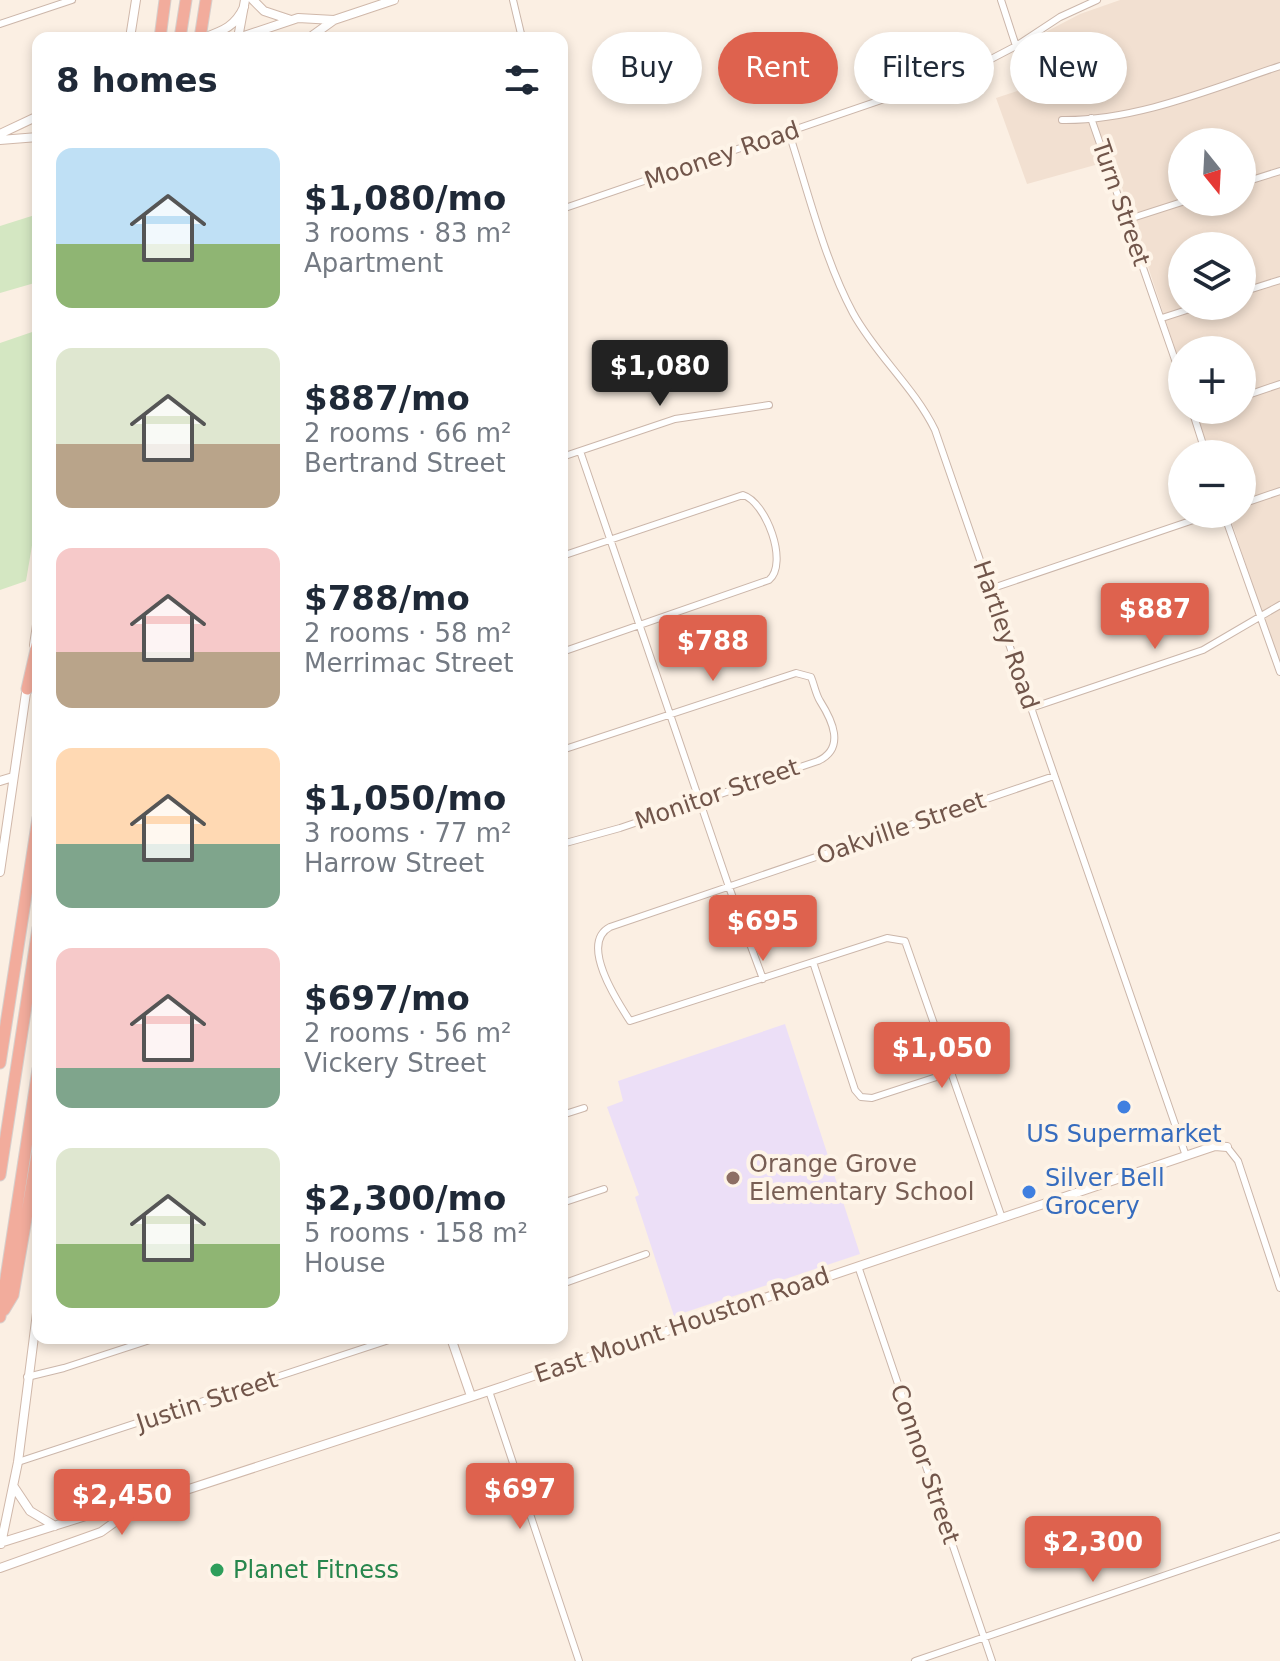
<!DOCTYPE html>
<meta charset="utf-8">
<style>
body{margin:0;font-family:"DejaVu Sans",sans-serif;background:#f2f2f3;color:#1f2937;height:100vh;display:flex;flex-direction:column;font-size:30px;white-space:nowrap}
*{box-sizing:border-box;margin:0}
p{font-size:26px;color:#747a83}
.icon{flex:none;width:44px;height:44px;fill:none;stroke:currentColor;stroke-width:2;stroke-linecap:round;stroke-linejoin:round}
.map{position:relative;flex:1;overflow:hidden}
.side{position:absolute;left:32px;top:32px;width:536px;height:1312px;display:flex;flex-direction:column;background:#fff;border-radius:16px;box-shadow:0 4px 12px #0003}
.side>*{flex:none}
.top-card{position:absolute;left:592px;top:32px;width:568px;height:72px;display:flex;gap:16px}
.needle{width:52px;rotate:162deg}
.tools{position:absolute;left:1168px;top:128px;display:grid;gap:16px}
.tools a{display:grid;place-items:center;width:88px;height:88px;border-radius:50%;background:#fff;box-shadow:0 4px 12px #0003;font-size:40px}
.price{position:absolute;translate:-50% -68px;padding:0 18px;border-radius:8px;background:#de624e;color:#fff;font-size:26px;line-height:52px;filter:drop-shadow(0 2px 4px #0008)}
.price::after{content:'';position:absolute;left:50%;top:48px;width:24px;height:18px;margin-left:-12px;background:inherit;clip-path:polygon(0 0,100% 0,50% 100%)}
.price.on{background:#222;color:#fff}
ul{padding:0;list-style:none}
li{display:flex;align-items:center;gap:24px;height:200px;padding:0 24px}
li span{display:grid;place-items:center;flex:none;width:224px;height:160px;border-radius:16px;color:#555}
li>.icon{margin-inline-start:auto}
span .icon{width:96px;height:96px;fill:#fffc;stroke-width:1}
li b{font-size:34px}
h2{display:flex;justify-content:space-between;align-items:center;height:96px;padding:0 24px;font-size:34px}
.chip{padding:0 28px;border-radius:36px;background:#fff;box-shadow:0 4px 12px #0003;font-size:28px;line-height:72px}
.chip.on{background:#de624e;color:#fff}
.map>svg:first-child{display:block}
.residential{fill:#f2e0d1;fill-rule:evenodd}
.education{fill:#ecdff7}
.green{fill:#d4e7c2}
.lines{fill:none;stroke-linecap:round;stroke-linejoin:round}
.street-casing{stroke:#cbb6aa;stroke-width:8}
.secondary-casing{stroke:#d0b8aa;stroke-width:10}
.highway-casing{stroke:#d7cfcc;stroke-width:13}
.street{stroke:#fff;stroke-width:6}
.secondary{stroke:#fff;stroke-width:8}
.highway{stroke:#f2ac9c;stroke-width:11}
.shop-dot{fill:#3f7fe0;stroke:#fef4e8;stroke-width:3}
.education-dot{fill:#8d6e63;stroke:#fef4e8;stroke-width:3}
.leisure-dot{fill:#2e9e5b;stroke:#fef4e8;stroke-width:3}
.labels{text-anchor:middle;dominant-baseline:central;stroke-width:8;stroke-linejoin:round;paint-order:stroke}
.street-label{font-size:24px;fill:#71554a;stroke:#fef4e8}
.shop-label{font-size:24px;fill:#366cbe;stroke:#fef4e8}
.education-label{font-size:24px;fill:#785e54;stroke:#fef4e8;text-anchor:start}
.leisure-label{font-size:24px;fill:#27864d;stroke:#fef4e8;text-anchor:start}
</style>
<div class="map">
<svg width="1280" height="1661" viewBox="0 0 1280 1661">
<rect width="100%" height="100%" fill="#fbefe3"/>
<!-- residential -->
<path class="residential" d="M 1120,0 L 1280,0 L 1280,667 L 1229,514 L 1242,514 L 1242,454 L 1210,454 L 1195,410 L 1242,410 L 1242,350 L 1182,350 L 1182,370 L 1113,160 L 1027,184 L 996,98 L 1032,86 L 1019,51 L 1038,36 L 1080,14 ZM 1182,142 L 1242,142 L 1242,202 L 1182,202 ZM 1182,246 L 1242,246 L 1242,306 L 1182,306 Z"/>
<!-- education -->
<path class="education" d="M 785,1024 L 860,1254 L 674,1316 L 635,1197 L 639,1195 L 607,1107 L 623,1101 L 618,1081 Z"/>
<!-- green -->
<path class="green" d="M 38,214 L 38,282 L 0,293 L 0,226 Z
M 38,330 L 38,510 L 26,581 L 0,590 L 0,343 Z"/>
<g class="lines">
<defs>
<path id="street" d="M 513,0 L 522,38
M 1001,0 L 1016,46
M 0,24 L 72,0
M 1091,118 L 1182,380
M 1062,120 C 1136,121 1211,89 1280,66
M 789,133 C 808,191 824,259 853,313 C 876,355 914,387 935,430 L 1186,1156
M 1242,183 L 1280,171
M 562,209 L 972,69 L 1016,46 L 1060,17 L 1097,0
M 1126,220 L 1182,202
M 1242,292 L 1280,280
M 1162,318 L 1199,306
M 1242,397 L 1280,384
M 1192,410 L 1206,454
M 580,451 L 729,887 L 763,979
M 562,457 L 675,419 L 769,405
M 1242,504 L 1280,491
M 1224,514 L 1280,672
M 562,556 L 743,495 C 766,502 789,563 769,580 L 562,652
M 990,589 L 1211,514
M 1031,708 L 1203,650 L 1280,605
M 562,750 L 796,673 L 811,677 C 814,684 816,695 820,701 C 832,720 846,748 818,761 L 620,828 L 562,844
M 813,962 L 855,1090 L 861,1097 L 872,1098 L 952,1072
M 562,1115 L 584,1108
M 1227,1147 L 1238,1161 L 1280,1288
M 562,1203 L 604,1189
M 1002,1218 L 905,941 L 887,938 L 630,1021 C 617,1001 579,943 610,927 L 1054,776
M 858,1266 L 992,1661
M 562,1284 L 646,1254
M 27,1377 L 64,1368 L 156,1338
M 489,1391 L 579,1661
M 18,1462 L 395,1338
M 915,1661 L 1280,1536"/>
<path id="secondary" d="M 253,0 L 264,11 L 291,20
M 130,38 L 136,0
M 203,38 C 222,31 235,27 244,7
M 238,38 L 298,18 L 334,20
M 238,38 L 245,0
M 309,38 L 334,20 L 394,0
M 0,134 L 38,116
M 0,140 L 38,137
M 34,645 L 38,618
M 0,781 L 13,777
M 0,872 L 27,686
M 451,1338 L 471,1396
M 14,1487 L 30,1511 L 55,1526
M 0,1543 L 92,1514 L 137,1506 L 489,1391 L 1215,1146 L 1227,1147
M 1,1544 L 18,1462 L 38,1305
M 0,1568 L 101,1532 L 133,1509"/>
<path id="highway" d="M 160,38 L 165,0
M 180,38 L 186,0
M 200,38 L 206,0
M 27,689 L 38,641
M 0,1063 L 38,818
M 0,1175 L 38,928
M 4,1310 L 13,1295 L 38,1149
M 0,1317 L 38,1069"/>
</defs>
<!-- street casing -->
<use href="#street" class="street-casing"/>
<!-- secondary casing -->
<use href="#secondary" class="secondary-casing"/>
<!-- highway casing -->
<use href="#highway" class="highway-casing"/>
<!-- street -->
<use href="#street" class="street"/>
<!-- secondary -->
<use href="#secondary" class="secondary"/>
<!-- highway -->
<use href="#highway" class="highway"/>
</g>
<!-- markers -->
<g class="shop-dot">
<circle cx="1124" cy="1107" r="8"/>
<circle cx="1029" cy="1192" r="8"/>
</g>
<circle class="education-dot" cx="733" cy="1178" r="8"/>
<circle class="leisure-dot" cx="217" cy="1570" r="8"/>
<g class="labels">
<!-- street labels -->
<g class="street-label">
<text transform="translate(722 155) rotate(-19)">Mooney Road</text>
<text transform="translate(1121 203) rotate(71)">Turn Street</text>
<text transform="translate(1006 635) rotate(71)">Hartley Road</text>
<text transform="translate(717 794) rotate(-19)">Monitor Street</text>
<text transform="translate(901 828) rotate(-19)">Oakville Street</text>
<text transform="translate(682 1325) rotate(-19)">East Mount Houston Road</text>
<text transform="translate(207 1401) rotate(-18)">Justin Street</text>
<text transform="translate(925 1464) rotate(71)">Connor Street</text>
</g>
<!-- shop labels -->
<g class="shop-label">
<text x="1124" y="1134">US Supermarket</text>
<text x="1045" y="1178" text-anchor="start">Silver Bell<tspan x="1045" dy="28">Grocery</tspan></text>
</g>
<!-- education labels -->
<g class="education-label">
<text x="749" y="1164">Orange Grove<tspan x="749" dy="28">Elementary School</tspan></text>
</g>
<!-- leisure labels -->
<g class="leisure-label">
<text x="233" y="1570">Planet Fitness</text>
</g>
</g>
</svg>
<div class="tools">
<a><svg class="needle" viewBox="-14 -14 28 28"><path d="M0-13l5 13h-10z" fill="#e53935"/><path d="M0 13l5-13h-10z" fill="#747a83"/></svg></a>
<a><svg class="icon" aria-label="layers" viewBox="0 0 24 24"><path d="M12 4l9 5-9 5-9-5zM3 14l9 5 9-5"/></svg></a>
<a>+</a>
<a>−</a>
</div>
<b class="price on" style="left:660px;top:408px">$1,080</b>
<b class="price" style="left:1155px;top:651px">$887</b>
<b class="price" style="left:713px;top:683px">$788</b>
<b class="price" style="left:763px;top:963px">$695</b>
<b class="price" style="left:942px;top:1090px">$1,050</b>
<b class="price" style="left:520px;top:1531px">$697</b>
<b class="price" style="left:122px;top:1537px">$2,450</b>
<b class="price" style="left:1093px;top:1584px">$2,300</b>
<div class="top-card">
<a class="chip">Buy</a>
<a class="chip on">Rent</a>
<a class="chip">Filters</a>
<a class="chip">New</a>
</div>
<section class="side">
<h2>8 homes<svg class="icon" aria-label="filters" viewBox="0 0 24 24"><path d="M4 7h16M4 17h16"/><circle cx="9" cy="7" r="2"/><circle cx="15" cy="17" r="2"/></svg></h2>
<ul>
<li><span style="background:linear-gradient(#bfe0f5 60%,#8fb573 0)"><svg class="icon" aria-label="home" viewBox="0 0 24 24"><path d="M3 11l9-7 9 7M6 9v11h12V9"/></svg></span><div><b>$1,080/mo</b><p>3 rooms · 83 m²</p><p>Apartment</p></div></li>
<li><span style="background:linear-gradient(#dfe7d0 60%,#b9a48a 0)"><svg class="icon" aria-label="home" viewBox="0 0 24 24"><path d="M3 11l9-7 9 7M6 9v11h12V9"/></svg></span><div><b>$887/mo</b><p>2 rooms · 66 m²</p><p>Bertrand Street</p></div></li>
<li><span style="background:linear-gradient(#f6c9c9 65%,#b9a48a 0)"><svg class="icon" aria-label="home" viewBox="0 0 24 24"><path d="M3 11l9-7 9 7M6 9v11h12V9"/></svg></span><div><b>$788/mo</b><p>2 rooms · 58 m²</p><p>Merrimac Street</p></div></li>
<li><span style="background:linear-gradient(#ffd9b3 60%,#7fa58c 0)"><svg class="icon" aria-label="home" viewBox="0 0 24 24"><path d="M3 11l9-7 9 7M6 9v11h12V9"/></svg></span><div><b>$1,050/mo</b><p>3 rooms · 77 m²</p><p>Harrow Street</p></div></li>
<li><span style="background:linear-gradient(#f6c9c9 75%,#7fa58c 0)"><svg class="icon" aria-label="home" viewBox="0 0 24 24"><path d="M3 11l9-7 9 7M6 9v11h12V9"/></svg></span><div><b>$697/mo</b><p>2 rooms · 56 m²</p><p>Vickery Street</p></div></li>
<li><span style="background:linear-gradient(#dfe7d0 60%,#8fb573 0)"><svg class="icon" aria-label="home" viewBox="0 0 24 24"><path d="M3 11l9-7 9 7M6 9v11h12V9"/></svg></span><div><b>$2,300/mo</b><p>5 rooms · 158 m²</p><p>House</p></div></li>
</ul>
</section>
</div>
